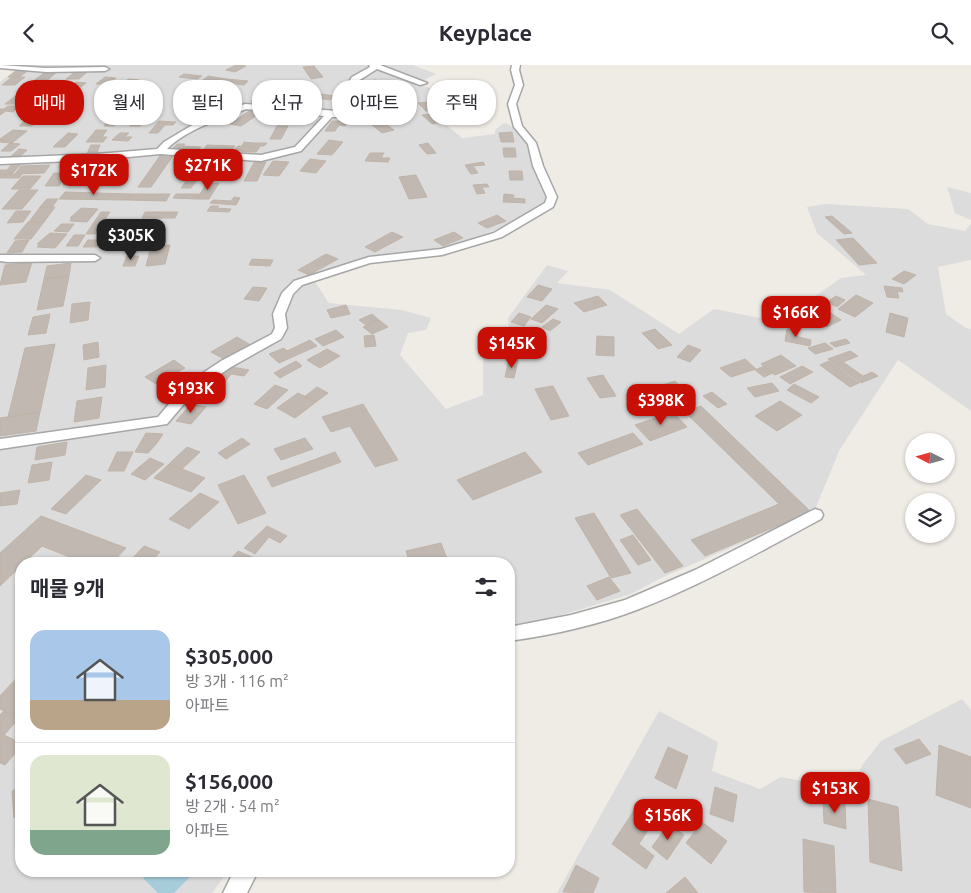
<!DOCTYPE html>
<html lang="ko">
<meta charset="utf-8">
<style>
body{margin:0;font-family:Ubuntu,"Noto Sans KR",sans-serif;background:#f2f2f3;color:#2b2b33;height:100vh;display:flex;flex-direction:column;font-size:19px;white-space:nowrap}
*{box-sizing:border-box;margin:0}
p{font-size:16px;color:#7c7c81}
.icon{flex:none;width:28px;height:28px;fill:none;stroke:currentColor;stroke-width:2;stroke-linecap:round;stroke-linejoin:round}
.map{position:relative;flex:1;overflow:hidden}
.details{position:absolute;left:15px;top:492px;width:500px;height:320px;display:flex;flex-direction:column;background:#fff;border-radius:20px;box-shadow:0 1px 4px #0004}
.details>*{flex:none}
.banner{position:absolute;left:15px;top:15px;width:500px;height:45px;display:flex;gap:10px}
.needle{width:32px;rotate:276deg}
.buttons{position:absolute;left:905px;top:368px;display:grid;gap:10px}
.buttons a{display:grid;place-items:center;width:50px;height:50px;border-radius:50%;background:#fff;box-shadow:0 1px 4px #0004;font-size:25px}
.price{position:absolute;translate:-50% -42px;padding:0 11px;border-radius:10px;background:#c70f06;color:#fff;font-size:16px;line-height:32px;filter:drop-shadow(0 1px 2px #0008)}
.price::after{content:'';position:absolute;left:50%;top:30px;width:15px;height:11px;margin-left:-8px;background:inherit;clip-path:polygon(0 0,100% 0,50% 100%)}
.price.selected{background:#222;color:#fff}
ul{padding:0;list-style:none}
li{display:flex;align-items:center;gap:15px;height:125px;padding:0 15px}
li+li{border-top:1px solid #e1e1e2}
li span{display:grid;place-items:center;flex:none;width:140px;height:100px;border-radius:15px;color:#555}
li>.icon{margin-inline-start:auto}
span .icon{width:60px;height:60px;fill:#fffc;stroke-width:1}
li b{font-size:21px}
h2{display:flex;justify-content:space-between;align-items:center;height:60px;padding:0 15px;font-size:21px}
.tag{padding:0 18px;border-radius:20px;background:#fff;box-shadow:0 1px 4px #0004;font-size:18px;line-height:45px}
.tag.selected{background:#c70f06;color:#fff}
header{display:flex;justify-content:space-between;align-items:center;height:65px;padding:0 15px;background:#fff;font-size:22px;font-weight:700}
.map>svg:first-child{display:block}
.residential{fill:#dddcdc}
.water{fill:#a7cddb}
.building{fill:#c0b8b1;stroke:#c0b4a8}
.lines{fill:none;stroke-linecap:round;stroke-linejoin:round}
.minor-casing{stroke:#a6a6a6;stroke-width:3}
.minor{fill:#fff;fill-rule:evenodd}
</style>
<header><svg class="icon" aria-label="back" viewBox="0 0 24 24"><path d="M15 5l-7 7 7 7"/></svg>Keyplace<svg class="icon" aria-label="search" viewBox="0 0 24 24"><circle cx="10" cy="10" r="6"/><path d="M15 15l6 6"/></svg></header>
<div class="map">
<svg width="971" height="828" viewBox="0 0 971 828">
<rect width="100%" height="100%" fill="#efece5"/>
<!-- residential -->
<path class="residential" d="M 22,0 L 413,0 L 436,9 L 424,15 L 424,21 L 452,30 L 449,36 L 442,36 L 445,59 L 462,73 L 495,69 L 495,65 L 504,58 L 514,62 L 526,72 L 549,133 L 542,140 L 512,158 L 434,190 L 416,186 L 396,193 L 352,197 L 311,211 L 329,238 L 402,245 L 431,253 L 426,265 L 408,268 L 400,290 L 446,344 L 483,330 L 483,292 L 509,266 L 508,253 L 547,200 L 568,206 L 557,218 L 610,225 L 679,269 L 714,244 L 780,257 L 781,239 L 810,235 L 841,213 L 866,210 L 817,168 L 807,142 L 825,139 L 908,144 L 928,159 L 965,166 L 971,159 L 971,195 L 938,202 L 946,249 L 966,263 L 971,264 L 971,346 L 898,295 L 840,384 L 814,447 L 663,512 L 631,529 L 529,560 L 509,562 L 509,499 L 21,499 L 21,806 L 228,806 L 212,828 L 0,828 L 0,17 Z
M 947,122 L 971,128 L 971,155 L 955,148 Z
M 962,634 L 971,645 L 971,828 L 557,828 L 659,646 L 718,677 L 712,706 L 760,724 L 781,712 L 850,725 L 863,699 L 881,676 Z"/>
<!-- water -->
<path class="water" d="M 150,806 L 196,806 L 174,828 L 158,828 L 143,813 Z"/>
<!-- building -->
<path class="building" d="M 236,0 L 246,1 L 235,7 L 226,5 Z
M 314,1 L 323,12 L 311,14 L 303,2 Z
M 17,5 L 29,5 L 19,12 L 8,12 Z
M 45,7 L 57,7 L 39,22 L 27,21 Z
M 75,7 L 87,7 L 79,14 L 66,14 Z
M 184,9 L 202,11 L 197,14 L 179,12 Z
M 208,11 L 226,14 L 221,17 L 203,15 Z
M 12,12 L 25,12 L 15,20 L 2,20 Z
M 105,12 L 116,13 L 107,19 L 96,19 Z
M 129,14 L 139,15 L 129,23 L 119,22 L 122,20 L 117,20 Z
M 227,14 L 248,16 L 244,20 L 223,17 Z
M 376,15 L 384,25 L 373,26 L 365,17 Z
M 76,17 L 86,18 L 77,25 L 68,24 Z
M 266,21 L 284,24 L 280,27 L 261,24 Z
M 27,22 L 39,23 L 18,39 L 5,39 Z
M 116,24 L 126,25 L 115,34 L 104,34 L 108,30 L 103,30 L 107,26 L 112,27 Z
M 292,25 L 309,27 L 303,31 L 287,28 Z
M 55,27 L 69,27 L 59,36 L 45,35 Z
M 217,28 L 233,33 L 224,37 L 208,33 Z
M 316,28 L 334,31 L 330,35 L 311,32 Z
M 382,28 L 385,38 L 372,39 L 369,29 Z
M 257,33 L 284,38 L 277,42 L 251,36 Z
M 402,35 L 413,42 L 405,44 L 394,37 Z
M 428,37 L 436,44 L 426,46 L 418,38 Z
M 121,38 L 132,38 L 123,48 L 113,48 Z
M 179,38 L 189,39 L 186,41 L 191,42 L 187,46 L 173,45 Z
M 8,41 L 20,41 L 13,47 L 6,46 L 0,50 L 0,44 L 4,44 Z
M 39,41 L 52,41 L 43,49 L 30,49 Z
M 218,41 L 226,43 L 221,45 L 226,47 L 219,50 L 207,47 Z
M 252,44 L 263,46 L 241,61 L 230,59 Z
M 431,49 L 441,57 L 432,59 L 422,50 Z
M 113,50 L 123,50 L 114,61 L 104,61 Z
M 29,52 L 42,52 L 32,61 L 19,61 Z
M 138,52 L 153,53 L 151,56 L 145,55 L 140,61 L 130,61 Z
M 283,52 L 310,52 L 308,56 L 281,56 Z
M 159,56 L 176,57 L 173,60 L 165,60 L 158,68 L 149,68 Z
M 332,56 L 348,56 L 345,61 L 339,60 L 335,66 L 325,66 Z
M 384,58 L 394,65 L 382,68 L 372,60 Z
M 277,61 L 288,61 L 281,74 L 270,74 Z
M 13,65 L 27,66 L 12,78 L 0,77 L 0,74 Z
M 96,65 L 107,65 L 102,72 L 107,72 L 103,77 L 86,77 Z
M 512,67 L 514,77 L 501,77 L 499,68 Z
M 68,68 L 78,69 L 65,82 L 53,82 Z
M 120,68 L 129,68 L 125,72 L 132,72 L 128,76 L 112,75 Z
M 329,75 L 343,77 L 332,90 L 317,89 Z
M 244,77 L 252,78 L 267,78 L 264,81 L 242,81 Z
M 10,78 L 20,79 L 11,86 L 1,86 Z
M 428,78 L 436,88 L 427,89 L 419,80 Z
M 177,79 L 185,79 L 183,81 L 201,82 L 197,87 L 171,85 Z
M 91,80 L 100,80 L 96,90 L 86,91 Z
M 207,80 L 235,81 L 232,85 L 204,84 Z
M 238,81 L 260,82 L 256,87 L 247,87 L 234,85 Z
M 503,83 L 515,83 L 516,92 L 504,92 Z
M 19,84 L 27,85 L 17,94 L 8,94 Z
M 162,88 L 175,88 L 151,122 L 138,122 Z
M 370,88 L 384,88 L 381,93 L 390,93 L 388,97 L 365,96 Z
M 310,94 L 326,96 L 316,108 L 300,106 Z
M 177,95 L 211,96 L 191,123 L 181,123 L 198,100 L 173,99 Z
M 255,96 L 266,97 L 257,116 L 244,116 Z
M 273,96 L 289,97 L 279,111 L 263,110 Z
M 483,97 L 485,100 L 473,101 L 478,108 L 471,109 L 465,100 Z
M 12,99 L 21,99 L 12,109 L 0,109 L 0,105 L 7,105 Z
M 50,100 L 44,108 L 15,109 L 21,101 Z
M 509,106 L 522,106 L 523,115 L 510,115 Z
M 71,107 L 87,107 L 79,119 L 63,120 Z
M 228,107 L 243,107 L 240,113 L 225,113 Z
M 54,108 L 67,108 L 59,121 L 45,121 Z
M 0,109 L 22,109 L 19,113 L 0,113 Z
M 416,110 L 427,132 L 409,134 L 399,112 Z
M 23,111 L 41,111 L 30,124 L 11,124 Z
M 207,118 L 219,118 L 209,134 L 197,134 Z
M 487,119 L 489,122 L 482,122 L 485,128 L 477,129 L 473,120 Z
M 19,125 L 38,125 L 22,144 L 2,144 Z
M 65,127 L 131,129 L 126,135 L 59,134 Z
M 131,129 L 170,129 L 166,136 L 126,135 Z
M 176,129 L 200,129 L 197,134 L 173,133 Z
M 504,129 L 514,130 L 513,133 L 525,134 L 525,138 L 503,137 Z
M 234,132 L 240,133 L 236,140 L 210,138 L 213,135 L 231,136 Z
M 47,134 L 58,134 L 52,142 L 40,142 Z
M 211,141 L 219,141 L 217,143 L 231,144 L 229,147 L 207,146 Z
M 40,142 L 55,142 L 44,157 L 29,157 Z
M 81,143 L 98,144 L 87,157 L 70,156 L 72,153 L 70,153 Z
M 16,146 L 31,146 L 23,157 L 7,158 Z
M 101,147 L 110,147 L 95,169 L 86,169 Z
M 145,147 L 178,147 L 175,153 L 142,153 Z
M 497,150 L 506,156 L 487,163 L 478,158 Z
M 832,151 L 852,168 L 844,169 L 825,152 Z
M 28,157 L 44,157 L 31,174 L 14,174 Z
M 61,159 L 74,159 L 68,167 L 54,166 Z
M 392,167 L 403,172 L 375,187 L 365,182 Z
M 454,167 L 463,173 L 443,181 L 434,175 Z
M 50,168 L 67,169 L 55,183 L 37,182 L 40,179 L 37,179 Z
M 74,170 L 85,170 L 78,181 L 66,181 Z
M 142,172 L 138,183 L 123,184 L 127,173 Z
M 853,173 L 877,198 L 859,200 L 836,175 Z
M 29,175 L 22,187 L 7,188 L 15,176 Z
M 88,175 L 117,175 L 112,182 L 83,182 Z
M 170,180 L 165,199 L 146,201 L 151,181 Z
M 326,189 L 338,194 L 309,210 L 298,205 Z
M 127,191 L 139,191 L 135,201 L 123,201 Z
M 252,194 L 273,195 L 270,201 L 249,200 Z
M 32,197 L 26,217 L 0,220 L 5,200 Z
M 71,198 L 69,211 L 44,214 L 47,201 Z
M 904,206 L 916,210 L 904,219 L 892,214 Z
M 69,211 L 63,241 L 37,245 L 44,214 Z
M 538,220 L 552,224 L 542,236 L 527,232 Z
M 884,221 L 902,223 L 903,227 L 897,226 L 899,233 L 887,232 Z
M 253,222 L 267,223 L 259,236 L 244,234 Z
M 856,230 L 873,238 L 855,252 L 838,244 Z
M 598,231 L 607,240 L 584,247 L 574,238 Z
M 836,231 L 845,235 L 837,242 L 827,237 Z
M 90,237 L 88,255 L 70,258 L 72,239 Z
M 346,240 L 350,249 L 331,253 L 327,245 Z
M 546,240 L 558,244 L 542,258 L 531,254 Z
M 829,247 L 841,255 L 827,262 L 814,255 Z
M 519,248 L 531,252 L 524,261 L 511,257 Z
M 890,248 L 908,253 L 904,272 L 886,267 Z
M 50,249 L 46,268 L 28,270 L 33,252 Z
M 372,249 L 379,255 L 366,260 L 359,255 Z
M 553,254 L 561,257 L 550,266 L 542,262 Z
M 379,255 L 388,262 L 372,269 L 363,262 Z
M 655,264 L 672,280 L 658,284 L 642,268 Z
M 787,264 L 798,266 L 798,272 L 811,275 L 810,281 L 785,276 Z
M 336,265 L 344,272 L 323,281 L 315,274 Z
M 374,270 L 376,281 L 365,282 L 364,271 Z
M 597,271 L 614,272 L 614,291 L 596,290 Z
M 237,272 L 249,279 L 224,294 L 211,287 Z
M 846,274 L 850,278 L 835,282 L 830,278 Z
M 310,275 L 317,281 L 279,298 L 269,289 L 284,283 L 287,286 Z
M 98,277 L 99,292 L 84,295 L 83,280 Z
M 825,278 L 833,284 L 815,289 L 808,283 Z
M 55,279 L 40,347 L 8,352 L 25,283 Z
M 515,280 L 522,283 L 513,292 L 505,289 Z
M 688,280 L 701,285 L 690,297 L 677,292 Z
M 327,284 L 340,291 L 320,303 L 307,295 Z
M 850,286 L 858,291 L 843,297 L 863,311 L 872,307 L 878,311 L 861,318 L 828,294 Z
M 781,290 L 796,301 L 775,310 L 761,299 Z
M 509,294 L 518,295 L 514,313 L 505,312 Z
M 745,294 L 756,304 L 731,312 L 720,303 Z
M 174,295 L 185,303 L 156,319 L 145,312 Z
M 296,296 L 302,301 L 280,313 L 274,308 Z
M 829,296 L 859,318 L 850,322 L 820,300 Z
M 106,300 L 105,322 L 86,325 L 88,303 Z
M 226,301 L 249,305 L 244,311 L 231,309 L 222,321 L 211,319 Z
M 764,301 L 773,308 L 764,312 L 755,305 Z
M 802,301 L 813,307 L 790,319 L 780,312 Z
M 603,310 L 616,331 L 600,333 L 587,313 Z
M 675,316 L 693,334 L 677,339 L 659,321 Z
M 772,318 L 779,326 L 755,332 L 747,323 Z
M 794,319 L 819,332 L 811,338 L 787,325 Z
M 275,320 L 288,325 L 267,344 L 254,339 Z
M 553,321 L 569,351 L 551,355 L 535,324 Z
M 317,322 L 328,328 L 316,337 L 304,332 Z
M 712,327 L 727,339 L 718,343 L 703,331 Z
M 298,328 L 316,337 L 295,353 L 277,343 Z
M 102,332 L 99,353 L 74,357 L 77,336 Z
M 780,336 L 802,350 L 777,366 L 755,351 Z
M 191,339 L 206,342 L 191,359 L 176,356 Z
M 363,339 L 398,395 L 375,402 L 350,361 L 331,367 L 322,352 Z
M 701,341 L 811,447 L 705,491 L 691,475 L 779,439 L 685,347 Z
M 40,347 L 36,366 L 0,371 L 0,353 Z
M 673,347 L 687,362 L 650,376 L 635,360 Z
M 146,368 L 163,369 L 157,378 L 148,388 L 135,387 Z
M 633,368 L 643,379 L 588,400 L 578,388 Z
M 242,373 L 250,379 L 226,394 L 218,388 Z
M 305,373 L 313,384 L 281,395 L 274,384 Z
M 67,377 L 65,390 L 35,395 L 37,382 Z
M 187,382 L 200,387 L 182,404 L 169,399 Z
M 117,387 L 133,387 L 124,406 L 108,406 Z
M 335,387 L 341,397 L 272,422 L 267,412 Z
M 525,387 L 542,407 L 473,435 L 457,415 Z
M 150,393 L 164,399 L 145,415 L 131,409 Z
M 52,397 L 49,415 L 28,418 L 32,400 Z
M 169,399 L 182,404 L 205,413 L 191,427 L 154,413 Z
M 86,410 L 101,415 L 66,449 L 51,444 Z
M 244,410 L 266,448 L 238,459 L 218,420 Z
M 20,425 L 17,439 L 0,441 L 0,428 Z
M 200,428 L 219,437 L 189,464 L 169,454 Z
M 637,444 L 683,501 L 665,508 L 620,450 Z
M 594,448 L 631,508 L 611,513 L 575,453 Z
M 41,451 L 126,483 L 111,499 L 87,499 L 42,481 L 0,521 L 0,488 Z
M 267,461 L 287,471 L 280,478 L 269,472 L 255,489 L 244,483 Z
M 633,470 L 651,495 L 638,500 L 620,475 Z
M 441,478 L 449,499 L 410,499 L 406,486 Z
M 144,481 L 160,487 L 149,499 L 127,499 Z
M 238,486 L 266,498 L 226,499 Z
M 609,512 L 620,526 L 597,535 L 587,521 Z
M 21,608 L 21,651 L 19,653 L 0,644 L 0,631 Z
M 4,646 L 19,653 L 4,670 L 21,678 L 21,682 L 5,700 L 0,698 L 0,650 Z
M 919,674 L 931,689 L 906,699 L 894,684 Z
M 939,680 L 971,692 L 971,743 L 936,730 Z
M 668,682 L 688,691 L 676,724 L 655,713 Z
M 21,722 L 21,750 L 14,753 L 12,726 Z
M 715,722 L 737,730 L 733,757 L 710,749 Z
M 823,734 L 845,739 L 846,764 L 824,758 Z
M 868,734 L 898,742 L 902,806 L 870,797 Z
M 637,741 L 655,754 L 639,779 L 654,791 L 646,804 L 612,779 Z
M 702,757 L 727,776 L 711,799 L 686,778 Z
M 669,758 L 684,770 L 667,795 L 652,782 Z
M 803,774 L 834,781 L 836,828 L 804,827 Z
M 576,800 L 599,813 L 593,828 L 563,827 Z
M 685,812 L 698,828 L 666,828 Z"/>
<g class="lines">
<defs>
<path id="minor" d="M 0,0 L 46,3 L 105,2 L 109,4 L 105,6 L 46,7 L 0,3 Z
M 369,0 L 380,0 L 427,18 L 420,20 L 377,4 L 358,16 L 355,20 L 368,41 L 366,48 L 352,52 L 332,52 L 301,86 L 261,96 L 160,89 L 97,95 L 0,99 L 0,93 L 97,89 L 157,84 L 164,77 L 199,56 L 245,39 L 351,47 L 359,45 L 360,41 L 347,20 L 352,12 L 370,2 ZM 246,44 L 324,51 L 295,82 L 261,90 L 167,84 C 188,63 220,55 246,44 Z
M 512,0 L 520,0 L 519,5 L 523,20 L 516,39 L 522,61 L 536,78 L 543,101 L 557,132 L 553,142 L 502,172 L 442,190 L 370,198 L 302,220 L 293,229 L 285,249 L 287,263 L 281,274 L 231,302 L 195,326 L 167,359 L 0,384 L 0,374 L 158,352 L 185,320 L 221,296 L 272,269 L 275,263 L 273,249 L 282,228 L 294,216 L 369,192 L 441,184 L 494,168 L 545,138 L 547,132 L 533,101 L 528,79 L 514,62 L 508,39 L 515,20 L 511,5 Z
M 0,190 L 95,190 L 100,193 L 95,196 L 7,197 L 0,196 Z
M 815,444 L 821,446 L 823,450 L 821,454 C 761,486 702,520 639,544 C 598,560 552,570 509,576 L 509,562 L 571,550 L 625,535 L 695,505 Z
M 234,806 L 258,806 L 247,828 L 223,828 Z"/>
</defs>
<!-- minor casing -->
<use href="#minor" class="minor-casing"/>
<!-- minor -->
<use href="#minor" class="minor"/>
</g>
</svg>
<div class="buttons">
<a><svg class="needle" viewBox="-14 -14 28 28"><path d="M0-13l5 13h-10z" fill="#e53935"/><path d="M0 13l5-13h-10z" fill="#7c7c81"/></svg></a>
<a><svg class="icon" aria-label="layers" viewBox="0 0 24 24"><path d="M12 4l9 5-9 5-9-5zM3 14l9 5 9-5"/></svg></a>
</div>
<b class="price" style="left:208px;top:126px">$271K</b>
<b class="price" style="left:94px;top:131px">$172K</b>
<b class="price selected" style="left:131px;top:196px">$305K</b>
<b class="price" style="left:796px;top:273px">$166K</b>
<b class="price" style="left:512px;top:304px">$145K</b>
<b class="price" style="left:191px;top:349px">$193K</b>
<b class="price" style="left:661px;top:361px">$398K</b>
<b class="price" style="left:835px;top:749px">$153K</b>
<b class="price" style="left:668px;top:776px">$156K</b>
<div class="banner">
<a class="tag selected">매매</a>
<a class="tag">월세</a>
<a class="tag">필터</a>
<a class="tag">신규</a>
<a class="tag">아파트</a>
<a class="tag">주택</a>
</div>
<section class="details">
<h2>매물 9개<svg class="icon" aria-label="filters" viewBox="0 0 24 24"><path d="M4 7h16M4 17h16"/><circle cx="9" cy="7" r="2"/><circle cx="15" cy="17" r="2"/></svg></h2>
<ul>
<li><span style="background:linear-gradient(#a9c7e8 70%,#b9a48a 0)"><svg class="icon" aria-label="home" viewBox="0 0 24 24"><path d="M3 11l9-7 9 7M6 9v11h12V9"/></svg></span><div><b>$305,000</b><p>방 3개 · 116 m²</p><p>아파트</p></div></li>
<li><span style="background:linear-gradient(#dfe7d0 75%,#7fa58c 0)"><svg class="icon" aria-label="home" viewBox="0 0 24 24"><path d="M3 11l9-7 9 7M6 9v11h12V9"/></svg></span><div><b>$156,000</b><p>방 2개 · 54 m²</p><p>아파트</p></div></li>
</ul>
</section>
</div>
